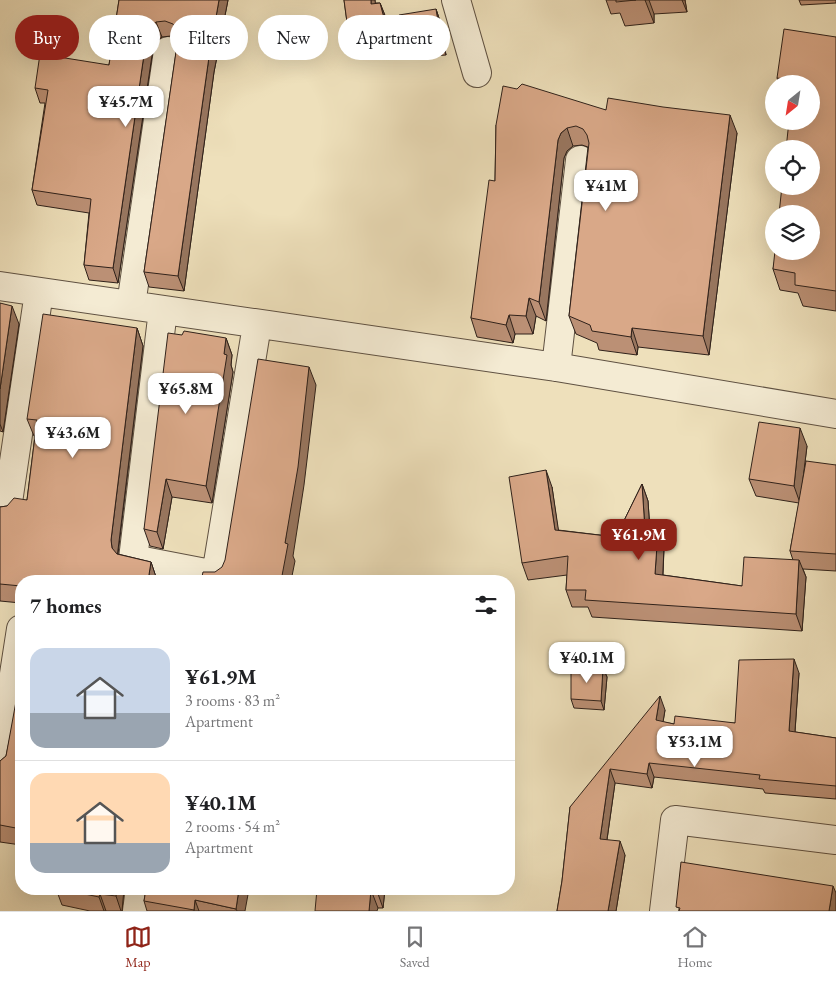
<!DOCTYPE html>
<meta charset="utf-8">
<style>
body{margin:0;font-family:"EB Garamond",serif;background:#f6f6f6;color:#202124;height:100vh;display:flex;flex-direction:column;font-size:19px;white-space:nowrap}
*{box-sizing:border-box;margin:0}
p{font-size:16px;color:#757577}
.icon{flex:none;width:28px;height:28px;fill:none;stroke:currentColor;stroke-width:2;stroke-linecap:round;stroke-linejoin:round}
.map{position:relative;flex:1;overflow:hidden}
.details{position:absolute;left:15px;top:575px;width:500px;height:320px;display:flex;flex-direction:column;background:#fff;border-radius:20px;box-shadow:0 5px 20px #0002}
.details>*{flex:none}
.top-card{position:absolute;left:15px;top:15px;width:500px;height:45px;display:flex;gap:10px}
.needle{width:32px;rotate:210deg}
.tools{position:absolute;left:765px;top:75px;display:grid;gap:10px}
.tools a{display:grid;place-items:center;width:55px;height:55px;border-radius:50%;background:#fff;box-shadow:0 5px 20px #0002;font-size:25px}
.price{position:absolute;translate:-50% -42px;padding:0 11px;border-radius:10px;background:#fff;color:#222;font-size:16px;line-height:32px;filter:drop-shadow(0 1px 2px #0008)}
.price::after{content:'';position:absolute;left:50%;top:30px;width:15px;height:11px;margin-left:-8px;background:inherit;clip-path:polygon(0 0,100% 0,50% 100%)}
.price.current{background:#8f2418;color:#fff}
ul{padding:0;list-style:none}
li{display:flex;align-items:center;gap:15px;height:125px;padding:0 15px}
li+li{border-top:1px solid #e0e0e0}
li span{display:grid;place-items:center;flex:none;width:140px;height:100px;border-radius:15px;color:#555}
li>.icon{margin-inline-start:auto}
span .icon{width:60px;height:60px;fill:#fffc;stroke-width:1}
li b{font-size:21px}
h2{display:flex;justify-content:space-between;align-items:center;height:60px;padding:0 15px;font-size:21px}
.pill{padding:0 18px;border-radius:22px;background:#fff;box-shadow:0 5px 20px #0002;font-size:18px;line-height:45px}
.pill.current{background:#8f2418;color:#fff}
.tab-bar{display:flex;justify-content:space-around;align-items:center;height:70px;border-top:1px solid #e0e0e0;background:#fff;font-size:14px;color:#757577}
.tab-bar a{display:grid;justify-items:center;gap:2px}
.tab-bar .current{color:#8f2418}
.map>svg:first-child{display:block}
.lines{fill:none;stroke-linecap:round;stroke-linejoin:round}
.minor-casing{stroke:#5f5142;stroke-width:30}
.minor{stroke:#f4ebd3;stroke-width:28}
.wall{fill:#bb9075;stroke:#2f211a}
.shaded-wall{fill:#98765f;stroke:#2f211a}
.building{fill:#d9a888;stroke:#2f211a}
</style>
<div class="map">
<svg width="836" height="911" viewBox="0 0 836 911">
<rect width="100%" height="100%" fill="#eee0bb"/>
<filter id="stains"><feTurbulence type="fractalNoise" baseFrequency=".004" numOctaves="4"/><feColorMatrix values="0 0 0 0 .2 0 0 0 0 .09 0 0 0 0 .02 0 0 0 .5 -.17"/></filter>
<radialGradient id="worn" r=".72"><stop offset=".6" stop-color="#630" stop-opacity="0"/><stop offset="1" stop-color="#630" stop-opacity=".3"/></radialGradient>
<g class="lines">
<defs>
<path id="minor" d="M 456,0 L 477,73
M 0,286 L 556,367 L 836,414
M 131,305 L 168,51
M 163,310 L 133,559 L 216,575 L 257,325
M 556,367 L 580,160
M 7,509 L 39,292
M 0,764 L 21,629
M 137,911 L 140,889
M 664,911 L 675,820 L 836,840"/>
</defs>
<!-- minor casing -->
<use href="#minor" class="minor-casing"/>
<!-- minor -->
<use href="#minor" class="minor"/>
</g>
<!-- wall -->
<path class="wall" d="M 119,0 L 228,0 L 214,72 L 184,291 L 149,287 L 144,272 L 178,39 L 171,36 L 162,37 L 155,42 L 153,49 L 118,283 L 89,280 L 84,265 L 89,213 L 37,205 L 32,190 L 45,103 L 40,103 L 35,88 L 109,65 Z
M 344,0 L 375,0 L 375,3 L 380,3 L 386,18 L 393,48 L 355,52 L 349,37 Z
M 606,0 L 685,0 L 687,12 L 654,14 L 654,23 L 625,26 L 620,13 L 611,14 Z
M 799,0 L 836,0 L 836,3 L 801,5 Z
M 436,9 L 439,18 L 446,55 L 407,58 L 403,49 Z
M 836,37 L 836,311 L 803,306 L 798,293 L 780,290 L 773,269 L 811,84 L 779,84 L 777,78 Z
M 606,110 L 737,133 L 709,355 L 638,347 L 637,355 L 599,350 L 597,343 L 576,334 L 569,316 L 588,147 L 582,145 L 573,146 L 567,151 L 564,158 L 546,321 L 536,316 L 533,334 L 515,334 L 513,343 L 477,337 L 471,318 L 495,181 L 496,125 Z
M 0,303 L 19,324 L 3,432 L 0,431 Z
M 137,328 L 143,346 L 118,554 L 151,562 L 157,580 L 157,581 L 21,581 L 21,603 L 0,601 L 0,507 L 7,506 L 27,500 L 35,436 L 34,436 L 27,419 Z
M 226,338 L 232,355 L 231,365 L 233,372 L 212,503 L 172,497 L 163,549 L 150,546 L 144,529 Z
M 807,446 L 803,478 L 836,465 L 836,571 L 803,569 L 806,577 L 802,631 L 592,617 L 588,607 L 572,607 L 566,590 L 567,575 L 528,580 L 522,563 L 552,487 L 558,530 L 616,537 L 642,484 L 648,501 L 650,530 L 664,548 L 663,575 L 742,586 L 793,560 L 790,551 L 799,503 L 756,496 L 749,479 Z
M 603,668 L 607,677 L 604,710 L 574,708 L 571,699 Z
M 799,673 L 795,732 L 836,738 L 836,799 L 765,793 L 763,789 L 654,777 L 652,788 L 615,783 L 607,840 L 625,855 L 616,911 L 557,911 L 562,881 L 570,807 L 665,710 L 663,722 L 674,724 L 735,723 Z
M 21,685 L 21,845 L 0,842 L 0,761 L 6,756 Z
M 56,889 L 124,889 L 122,911 L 90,911 L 62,905 Z
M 146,889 L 245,911 L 147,911 L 144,901 Z
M 317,889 L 385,889 L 383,908 L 378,908 Z"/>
<!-- shaded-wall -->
<path class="shaded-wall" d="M 219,0 L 228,0 L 214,72 L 184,291 L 178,276 L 209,57 Z
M 371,0 L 375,0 L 377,19 L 371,4 Z
M 645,0 L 649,0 L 654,14 L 654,23 Z
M 682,0 L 685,0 L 687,12 Z
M 380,3 L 386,18 L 393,48 L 388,33 Z
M 436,9 L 439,18 L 446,55 L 442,46 Z
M 156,22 L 162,37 L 155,42 L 153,49 L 118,283 L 113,268 L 147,34 L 150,27 Z
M 730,115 L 737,133 L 709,355 L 703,336 Z
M 567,128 L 573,146 L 567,151 L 564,158 L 546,321 L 539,302 L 558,140 L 561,133 Z
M 529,298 L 536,316 L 533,334 L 526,316 Z
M 12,306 L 19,324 L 3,432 L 0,424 L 0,389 Z
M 509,315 L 515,334 L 513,343 L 506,325 Z
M 137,328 L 143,346 L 117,558 L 112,548 L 111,540 Z
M 632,328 L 638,347 L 637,355 L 631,337 Z
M 226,338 L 232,355 L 231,365 L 233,372 L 212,503 L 206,486 Z
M 309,367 L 316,385 L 304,485 L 293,556 L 295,561 L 291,581 L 281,581 L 285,543 Z
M 800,428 L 807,446 L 800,503 L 794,486 Z
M 546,470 L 552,487 L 561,547 L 555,530 Z
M 166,479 L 172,497 L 163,549 L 157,532 Z
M 642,484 L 648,501 L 651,547 L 645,530 Z
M 658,531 L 664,548 L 662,591 L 655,574 Z
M 799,560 L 806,577 L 802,631 L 796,614 Z
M 151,562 L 157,580 L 157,581 L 148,581 Z
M 794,659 L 799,673 L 794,745 L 789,731 Z
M 603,668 L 607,677 L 604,710 L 601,701 Z
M 660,696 L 665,710 L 661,734 L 656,720 Z
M 649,763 L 654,777 L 652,788 L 647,774 Z
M 610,769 L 615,783 L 605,853 L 600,839 Z
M 620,841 L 625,855 L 616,911 L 608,911 Z
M 833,886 L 836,893 L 836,911 L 829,911 Z
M 116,889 L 124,889 L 122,911 L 121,911 L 116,896 Z
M 239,889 L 249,889 L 245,911 L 237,911 L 236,909 Z
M 377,889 L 385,889 L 383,908 L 377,891 Z
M 371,890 L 378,908 L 377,911 L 369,911 Z
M 100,894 L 106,911 L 104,911 L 99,897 Z
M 195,900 L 199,911 L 194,911 Z"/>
<!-- building -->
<path class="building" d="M 119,0 L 219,0 L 209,57 L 178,276 L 144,272 L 178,38 L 177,30 L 173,24 L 165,21 L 156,22 L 150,27 L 147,34 L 113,268 L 84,265 L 91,199 L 32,190 L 48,90 L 35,88 L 40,54 L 109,65 Z
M 344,0 L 371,0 L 371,4 L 380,3 L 388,33 L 349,37 Z
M 616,0 L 636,0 L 616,2 Z
M 436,9 L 442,46 L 403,49 L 399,15 Z
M 784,29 L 836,37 L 836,291 L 795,285 L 795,273 L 773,269 L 775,251 L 811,251 L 811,214 L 779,214 L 782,186 L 811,186 L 811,149 L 786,149 L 789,121 L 811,121 L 811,84 L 793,84 L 793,80 L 777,78 Z
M 522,84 L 606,110 L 608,98 L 663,107 L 730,115 L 703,336 L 632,328 L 631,337 L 592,331 L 590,325 L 569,316 L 589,143 L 587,135 L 583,129 L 576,126 L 567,128 L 561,133 L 558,140 L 539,302 L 529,298 L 526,316 L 509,315 L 506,325 L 471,318 L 489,180 L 495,181 L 496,125 L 503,86 L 517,89 Z
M 0,303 L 12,306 L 0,389 Z
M 43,314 L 137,328 L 111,540 L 112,548 L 117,554 L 151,562 L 148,581 L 21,581 L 21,586 L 0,584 L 0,507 L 7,506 L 14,498 L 27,500 L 37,420 L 27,419 Z
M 184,331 L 226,338 L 224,354 L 227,355 L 206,486 L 166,479 L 157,532 L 144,529 L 168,333 L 182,335 Z
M 258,359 L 309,367 L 298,467 L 285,543 L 288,544 L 281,581 L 201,581 L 203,572 L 215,572 L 222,567 L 225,560 Z
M 759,422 L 800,428 L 794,486 L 749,479 Z
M 806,461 L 836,465 L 836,554 L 790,551 Z
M 546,470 L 555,530 L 616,537 L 642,484 L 645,530 L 658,531 L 655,574 L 742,586 L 744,557 L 799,560 L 796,614 L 585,600 L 586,590 L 566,590 L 568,556 L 522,563 L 509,477 Z
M 794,659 L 789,731 L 836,738 L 836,786 L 759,779 L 760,775 L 649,763 L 647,774 L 610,769 L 600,839 L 620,841 L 608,911 L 557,911 L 562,881 L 570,807 L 660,696 L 656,720 L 674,724 L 675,716 L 735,723 L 739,660 Z
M 571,668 L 603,668 L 601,701 L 571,699 Z
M 19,685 L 21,685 L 21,829 L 0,825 L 0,761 L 6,756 Z
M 681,862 L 833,886 L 829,911 L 679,911 L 680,908 L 676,907 Z
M 61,889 L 116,889 L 116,896 L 100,894 L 99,897 Z
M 146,889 L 239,889 L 236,909 L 195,900 L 194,910 L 144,901 Z
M 317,889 L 377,889 L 377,891 L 371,890 L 369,911 L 315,911 Z"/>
<rect width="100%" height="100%" filter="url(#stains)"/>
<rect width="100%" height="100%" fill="url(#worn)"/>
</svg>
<div class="tools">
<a><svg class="needle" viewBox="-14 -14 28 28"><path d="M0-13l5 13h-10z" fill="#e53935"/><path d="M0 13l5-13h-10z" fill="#757577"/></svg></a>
<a><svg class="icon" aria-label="locate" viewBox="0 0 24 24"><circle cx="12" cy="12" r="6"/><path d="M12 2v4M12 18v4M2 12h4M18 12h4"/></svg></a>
<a><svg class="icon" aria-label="layers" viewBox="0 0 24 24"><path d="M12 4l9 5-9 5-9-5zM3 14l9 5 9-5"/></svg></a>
</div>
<b class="price" style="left:126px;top:128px">¥45.7M</b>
<b class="price" style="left:606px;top:212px">¥41M</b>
<b class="price" style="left:186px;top:415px">¥65.8M</b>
<b class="price" style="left:73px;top:459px">¥43.6M</b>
<b class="price current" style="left:639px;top:561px">¥61.9M</b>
<b class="price" style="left:587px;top:684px">¥40.1M</b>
<b class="price" style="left:695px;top:768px">¥53.1M</b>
<div class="top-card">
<a class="pill current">Buy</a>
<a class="pill">Rent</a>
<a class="pill">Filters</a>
<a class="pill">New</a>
<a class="pill">Apartment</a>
</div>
<section class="details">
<h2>7 homes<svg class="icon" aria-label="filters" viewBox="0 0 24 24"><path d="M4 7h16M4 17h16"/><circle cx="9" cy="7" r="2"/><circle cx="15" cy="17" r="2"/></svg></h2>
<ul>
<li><span style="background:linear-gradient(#c9d6e8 65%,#9aa5b1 0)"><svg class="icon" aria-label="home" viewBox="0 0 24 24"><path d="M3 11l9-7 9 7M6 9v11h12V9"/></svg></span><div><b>¥61.9M</b><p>3 rooms · 83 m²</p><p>Apartment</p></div></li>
<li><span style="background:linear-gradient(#ffd9b3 70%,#9aa5b1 0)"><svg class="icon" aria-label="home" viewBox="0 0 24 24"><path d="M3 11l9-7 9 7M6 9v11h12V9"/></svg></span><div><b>¥40.1M</b><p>2 rooms · 54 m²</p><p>Apartment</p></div></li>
</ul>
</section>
</div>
<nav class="tab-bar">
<a class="current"><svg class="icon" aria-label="map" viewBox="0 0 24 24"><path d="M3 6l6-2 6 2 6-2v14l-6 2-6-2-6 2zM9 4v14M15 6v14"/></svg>Map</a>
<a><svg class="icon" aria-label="saved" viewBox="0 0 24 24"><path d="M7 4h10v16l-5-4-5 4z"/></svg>Saved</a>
<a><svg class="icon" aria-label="home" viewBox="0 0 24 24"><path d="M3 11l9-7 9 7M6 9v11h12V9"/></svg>Home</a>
</nav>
